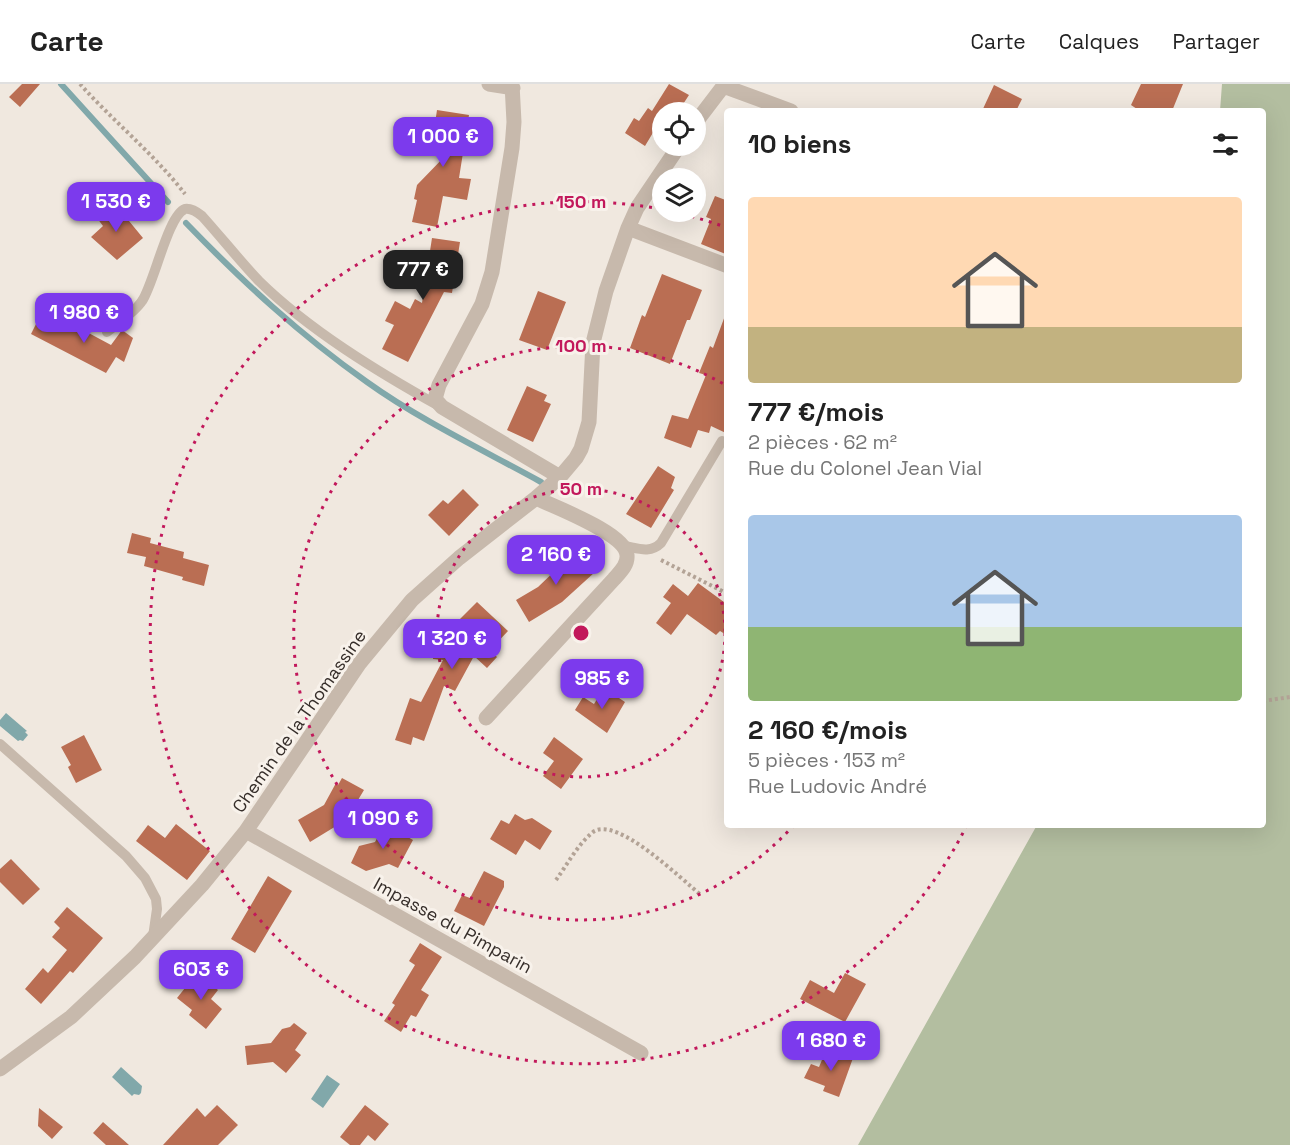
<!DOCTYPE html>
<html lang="fr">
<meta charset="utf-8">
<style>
body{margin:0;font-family:"Space Grotesk",sans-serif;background:#f2f2f2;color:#222;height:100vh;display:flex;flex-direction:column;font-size:22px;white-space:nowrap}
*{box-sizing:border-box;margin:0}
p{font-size:20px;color:#767676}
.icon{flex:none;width:33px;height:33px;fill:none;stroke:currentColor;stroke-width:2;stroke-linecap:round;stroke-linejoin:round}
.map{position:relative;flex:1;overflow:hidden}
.drawer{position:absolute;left:724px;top:24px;width:542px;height:720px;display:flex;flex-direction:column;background:#fff;border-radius:6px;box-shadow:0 6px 24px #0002}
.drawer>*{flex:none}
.buttons{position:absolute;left:652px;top:18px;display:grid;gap:12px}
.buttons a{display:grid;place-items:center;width:54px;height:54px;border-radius:50%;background:#fff;box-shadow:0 6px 24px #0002;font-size:30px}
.price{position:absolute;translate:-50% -51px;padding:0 14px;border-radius:12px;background:#7c3aed;color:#fff;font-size:20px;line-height:39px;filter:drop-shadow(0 2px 3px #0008)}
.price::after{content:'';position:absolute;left:50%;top:36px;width:18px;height:14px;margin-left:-9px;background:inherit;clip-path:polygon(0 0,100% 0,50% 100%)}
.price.active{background:#222;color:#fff}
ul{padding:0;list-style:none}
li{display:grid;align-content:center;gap:12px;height:318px;padding:0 24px}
li span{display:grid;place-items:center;height:186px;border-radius:6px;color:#555}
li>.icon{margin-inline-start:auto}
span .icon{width:108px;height:108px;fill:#fffc;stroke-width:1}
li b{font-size:26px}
h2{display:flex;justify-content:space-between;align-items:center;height:72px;padding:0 24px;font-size:26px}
header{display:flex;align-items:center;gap:36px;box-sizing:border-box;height:84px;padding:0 30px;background:#fff;border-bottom:2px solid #e0e0e0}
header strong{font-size:28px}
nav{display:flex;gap:33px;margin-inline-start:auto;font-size:21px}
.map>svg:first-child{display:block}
.green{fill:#b3bea0}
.water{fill:#81a8aa}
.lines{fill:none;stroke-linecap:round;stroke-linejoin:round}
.stream{stroke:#81a8aa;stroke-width:6}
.building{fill:#ba6e53}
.path{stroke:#b3a396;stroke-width:4;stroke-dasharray:3 3;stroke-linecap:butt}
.lane{stroke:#c7b9ac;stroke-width:10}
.street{stroke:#c7b9ac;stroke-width:15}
.ring{fill:none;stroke:#c2185b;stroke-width:3;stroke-dasharray:3 6}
.labels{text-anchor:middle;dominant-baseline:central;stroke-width:6;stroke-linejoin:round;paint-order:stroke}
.street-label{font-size:18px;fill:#362e2a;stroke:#f8f2eb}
.centre{fill:#c2185b;stroke:#f8f2eb;stroke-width:3}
.ring-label{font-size:18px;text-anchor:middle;font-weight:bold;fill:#c2185b;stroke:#f8f2eb;stroke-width:6;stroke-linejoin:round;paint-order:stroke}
</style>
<header>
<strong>Carte</strong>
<nav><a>Carte</a><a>Calques</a><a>Partager</a></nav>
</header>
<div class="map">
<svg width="1290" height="1061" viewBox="0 0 1290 1061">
<rect width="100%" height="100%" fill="#f0e8df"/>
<!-- green -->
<path class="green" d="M 1222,0 L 1290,0 L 1290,1061 L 858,1061 L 1037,741 L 1263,741 L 1263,27 L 1220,27 Z"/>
<!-- water -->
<path class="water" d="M 6,629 L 27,647 L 25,648 L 28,651 L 23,657 L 20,656 L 18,657 L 0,642 L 0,636 Z
M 213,870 L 236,887 L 237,894 L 234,898 L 227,898 L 205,881 Z
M 121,983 L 142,1002 L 141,1009 L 139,1011 L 134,1010 L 132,1012 L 112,993 Z
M 327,991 L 340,1000 L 323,1024 L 311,1015 Z"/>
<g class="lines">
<!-- stream -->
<path class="stream" d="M 61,0 L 168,118
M 186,139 C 243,198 299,250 367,298 C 420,336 483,366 541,398"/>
</g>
<!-- building -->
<path class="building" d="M 22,0 L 40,0 L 20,23 L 9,13 Z
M 669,0 L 689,11 L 678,28 L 663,28 L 663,53 L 654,47 L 645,62 L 625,49 L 634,34 L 639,37 L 648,24 L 652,27 Z
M 1141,0 L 1183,0 L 1172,27 L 1140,27 L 1131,21 Z
M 994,1 L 1022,15 L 1016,27 L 982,27 Z
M 437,26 L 469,31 L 459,94 L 471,95 L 467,116 L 443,112 L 437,143 L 412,138 L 417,116 L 414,115 L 417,101 L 447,70 L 427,67 L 430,45 L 434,46 Z
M 715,112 L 728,117 L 728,171 L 701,160 L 711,135 L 706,133 Z
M 115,120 L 143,154 L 117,176 L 91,153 L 103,142 L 97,134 Z
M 432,154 L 460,158 L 452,209 L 444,208 L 408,278 L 382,265 L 394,241 L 385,237 L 395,217 L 410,225 L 415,215 L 422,219 Z
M 662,190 L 702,206 L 690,236 L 687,236 L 670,280 L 630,264 L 642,231 L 645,233 Z
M 538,207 L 566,218 L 547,266 L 519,256 Z
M 726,229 L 728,229 L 728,350 L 711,342 L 709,349 L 698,346 L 691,364 L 664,354 L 672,331 L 688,335 L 706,291 L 699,289 L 710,262 L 713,264 Z
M 40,232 L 66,246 L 70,239 L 111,261 L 122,246 L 133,254 L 124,278 L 116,273 L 106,289 L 31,250 Z
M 527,302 L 547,311 L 544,317 L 551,320 L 533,358 L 507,346 Z
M 658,382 L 675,393 L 671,404 L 674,406 L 651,444 L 626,430 Z
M 463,405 L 479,421 L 449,452 L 428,431 L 443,416 L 448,420 Z
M 132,449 L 151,454 L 150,459 L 184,468 L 183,474 L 209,481 L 204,502 L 182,496 L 183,493 L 144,482 L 146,473 L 127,469 Z
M 572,464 L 595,488 L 562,518 L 529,538 L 516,516 L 538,503 L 561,481 L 558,479 Z
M 698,499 L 728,521 L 728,552 L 720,547 L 716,551 L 687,530 L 671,551 L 656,539 L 671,519 L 663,513 L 673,500 L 688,512 Z
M 477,518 L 508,547 L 490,566 L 497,573 L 487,584 L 474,572 L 455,607 L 444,602 L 424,657 L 413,653 L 411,661 L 395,656 L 410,614 L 421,618 L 443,576 L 433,575 L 434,556 L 482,558 L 459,536 Z
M 604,604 L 625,618 L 607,649 L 575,626 L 583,613 L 594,620 Z
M 84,651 L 102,686 L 76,699 L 68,683 L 71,681 L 61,663 Z
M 554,653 L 583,675 L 561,705 L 543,692 L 554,677 L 543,669 Z
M 342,694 L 364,706 L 346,736 L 310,758 L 298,736 L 324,721 L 336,699 L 338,701 Z
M 515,730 L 525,736 L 532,734 L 552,747 L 540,766 L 525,756 L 516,771 L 490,755 L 501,736 L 509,740 Z
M 176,740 L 210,767 L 187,796 L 136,757 L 148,741 L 165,754 Z
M 385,740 L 413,756 L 398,784 L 389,780 L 366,787 L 351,779 L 359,762 L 375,758 Z
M 11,775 L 40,805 L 23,821 L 0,798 L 0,785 Z
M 484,787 L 504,797 L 504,803 L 484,842 L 454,827 L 462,811 L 470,814 Z
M 268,792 L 292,807 L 255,869 L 231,855 Z
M 67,823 L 103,854 L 73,889 L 70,887 L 41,920 L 25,905 L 43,884 L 48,889 L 67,866 L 52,853 L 60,844 L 54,838 Z
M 420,859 L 442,873 L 421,906 L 429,911 L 416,933 L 411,931 L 401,948 L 384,937 L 395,921 L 392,919 L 415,881 L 409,877 Z
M 197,889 L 218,906 L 211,915 L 222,925 L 206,945 L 189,931 L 192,926 L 177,914 Z
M 845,889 L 866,900 L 845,938 L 800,915 L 810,896 L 834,909 Z
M 294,939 L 307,949 L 295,966 L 301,971 L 286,989 L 273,978 L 247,981 L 245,962 L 271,959 L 282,945 L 290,943 Z
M 827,964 L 853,974 L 839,1013 L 823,1007 L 825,1002 L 804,994 L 811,980 L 819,983 Z
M 217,1021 L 238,1041 L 218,1061 L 163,1061 L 197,1024 L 205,1033 Z
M 365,1021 L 389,1040 L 375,1057 L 368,1051 L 360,1061 L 350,1061 L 340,1053 Z
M 39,1024 L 63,1043 L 52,1055 L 38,1042 Z
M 103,1038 L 129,1061 L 106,1061 L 93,1049 Z"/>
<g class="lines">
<!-- path -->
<path class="path" d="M 80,0 C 113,37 155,71 185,110
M 661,476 L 728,510
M 1263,617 L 1290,613
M 556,796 C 567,781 578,760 593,748 C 617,731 682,796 701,811"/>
<!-- lane -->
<path class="lane" d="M 107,248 C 118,239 134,229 142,217 C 154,200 168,131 185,125 C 191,124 197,128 202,132 C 221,153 239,176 259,197 C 309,246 378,288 439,322
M 624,462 C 637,464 650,470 661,459 L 722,357
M 0,660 L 126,772 L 145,794 L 156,815 L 157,825 L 153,853"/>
<!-- street -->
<path class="street" d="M 489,0 L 513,4
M 512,0 L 514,38 L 512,64 L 492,188 L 482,220 L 439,301 L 435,315 L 442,323 L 560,393
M 723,2 L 791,27
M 696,38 L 725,0
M 628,144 L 728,182
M 486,634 L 614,495 C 620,488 628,481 627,471 C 625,449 556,424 536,414
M 246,747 L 641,969
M 0,985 L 71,933 L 135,873 L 202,801 L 246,747 L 359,580 L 412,516 L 459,474 L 536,414 L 560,393 L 576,374 L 581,365 L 589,338 L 593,259 L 606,207 L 628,144 L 637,124 L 679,62"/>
</g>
<!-- distance rings -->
<g class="ring">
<circle cx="581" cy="549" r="144"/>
<path d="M794 741A287 287 0 1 1 727 302"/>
<path d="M967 741A431 431 0 1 1 660 125M674 128A431 431 0 0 1 725 143"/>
</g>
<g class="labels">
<!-- street labels -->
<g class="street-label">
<text transform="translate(299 637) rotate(-55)">Chemin de la Thomassine</text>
<text transform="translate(453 841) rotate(29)">Impasse du Pimparin</text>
</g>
</g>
<circle cx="581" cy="549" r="9" class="centre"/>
<g class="ring-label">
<text x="581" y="124">150 m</text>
<text x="581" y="268">100 m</text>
<text x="581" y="411">50 m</text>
</g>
</svg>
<div class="buttons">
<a><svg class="icon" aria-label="locate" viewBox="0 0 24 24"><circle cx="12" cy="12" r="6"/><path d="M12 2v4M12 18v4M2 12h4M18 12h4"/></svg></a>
<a><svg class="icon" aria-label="layers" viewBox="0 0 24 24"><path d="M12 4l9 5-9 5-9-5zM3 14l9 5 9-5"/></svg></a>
</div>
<b class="price" style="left:443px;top:84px">1 000 €</b>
<b class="price" style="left:116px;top:149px">1 530 €</b>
<b class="price active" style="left:423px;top:217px">777 €</b>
<b class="price" style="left:84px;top:260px">1 980 €</b>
<b class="price" style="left:556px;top:502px">2 160 €</b>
<b class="price" style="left:452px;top:586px">1 320 €</b>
<b class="price" style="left:602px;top:626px">985 €</b>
<b class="price" style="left:383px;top:766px">1 090 €</b>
<b class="price" style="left:201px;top:917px">603 €</b>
<b class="price" style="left:831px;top:988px">1 680 €</b>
<section class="drawer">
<h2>10 biens<svg class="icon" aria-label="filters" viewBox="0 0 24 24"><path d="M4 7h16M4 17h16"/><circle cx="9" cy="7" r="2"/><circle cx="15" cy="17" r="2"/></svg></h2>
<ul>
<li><span style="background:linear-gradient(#ffd9b3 70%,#c2b280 0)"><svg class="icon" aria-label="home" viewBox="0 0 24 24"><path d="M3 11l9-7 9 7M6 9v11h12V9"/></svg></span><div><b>777 €/mois</b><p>2 pièces · 62 m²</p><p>Rue du Colonel Jean Vial</p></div></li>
<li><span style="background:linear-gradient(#a9c7e8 60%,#8fb573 0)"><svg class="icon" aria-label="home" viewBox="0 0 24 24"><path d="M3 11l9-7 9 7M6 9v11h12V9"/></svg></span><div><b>2 160 €/mois</b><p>5 pièces · 153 m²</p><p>Rue Ludovic André</p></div></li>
</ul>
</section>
</div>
